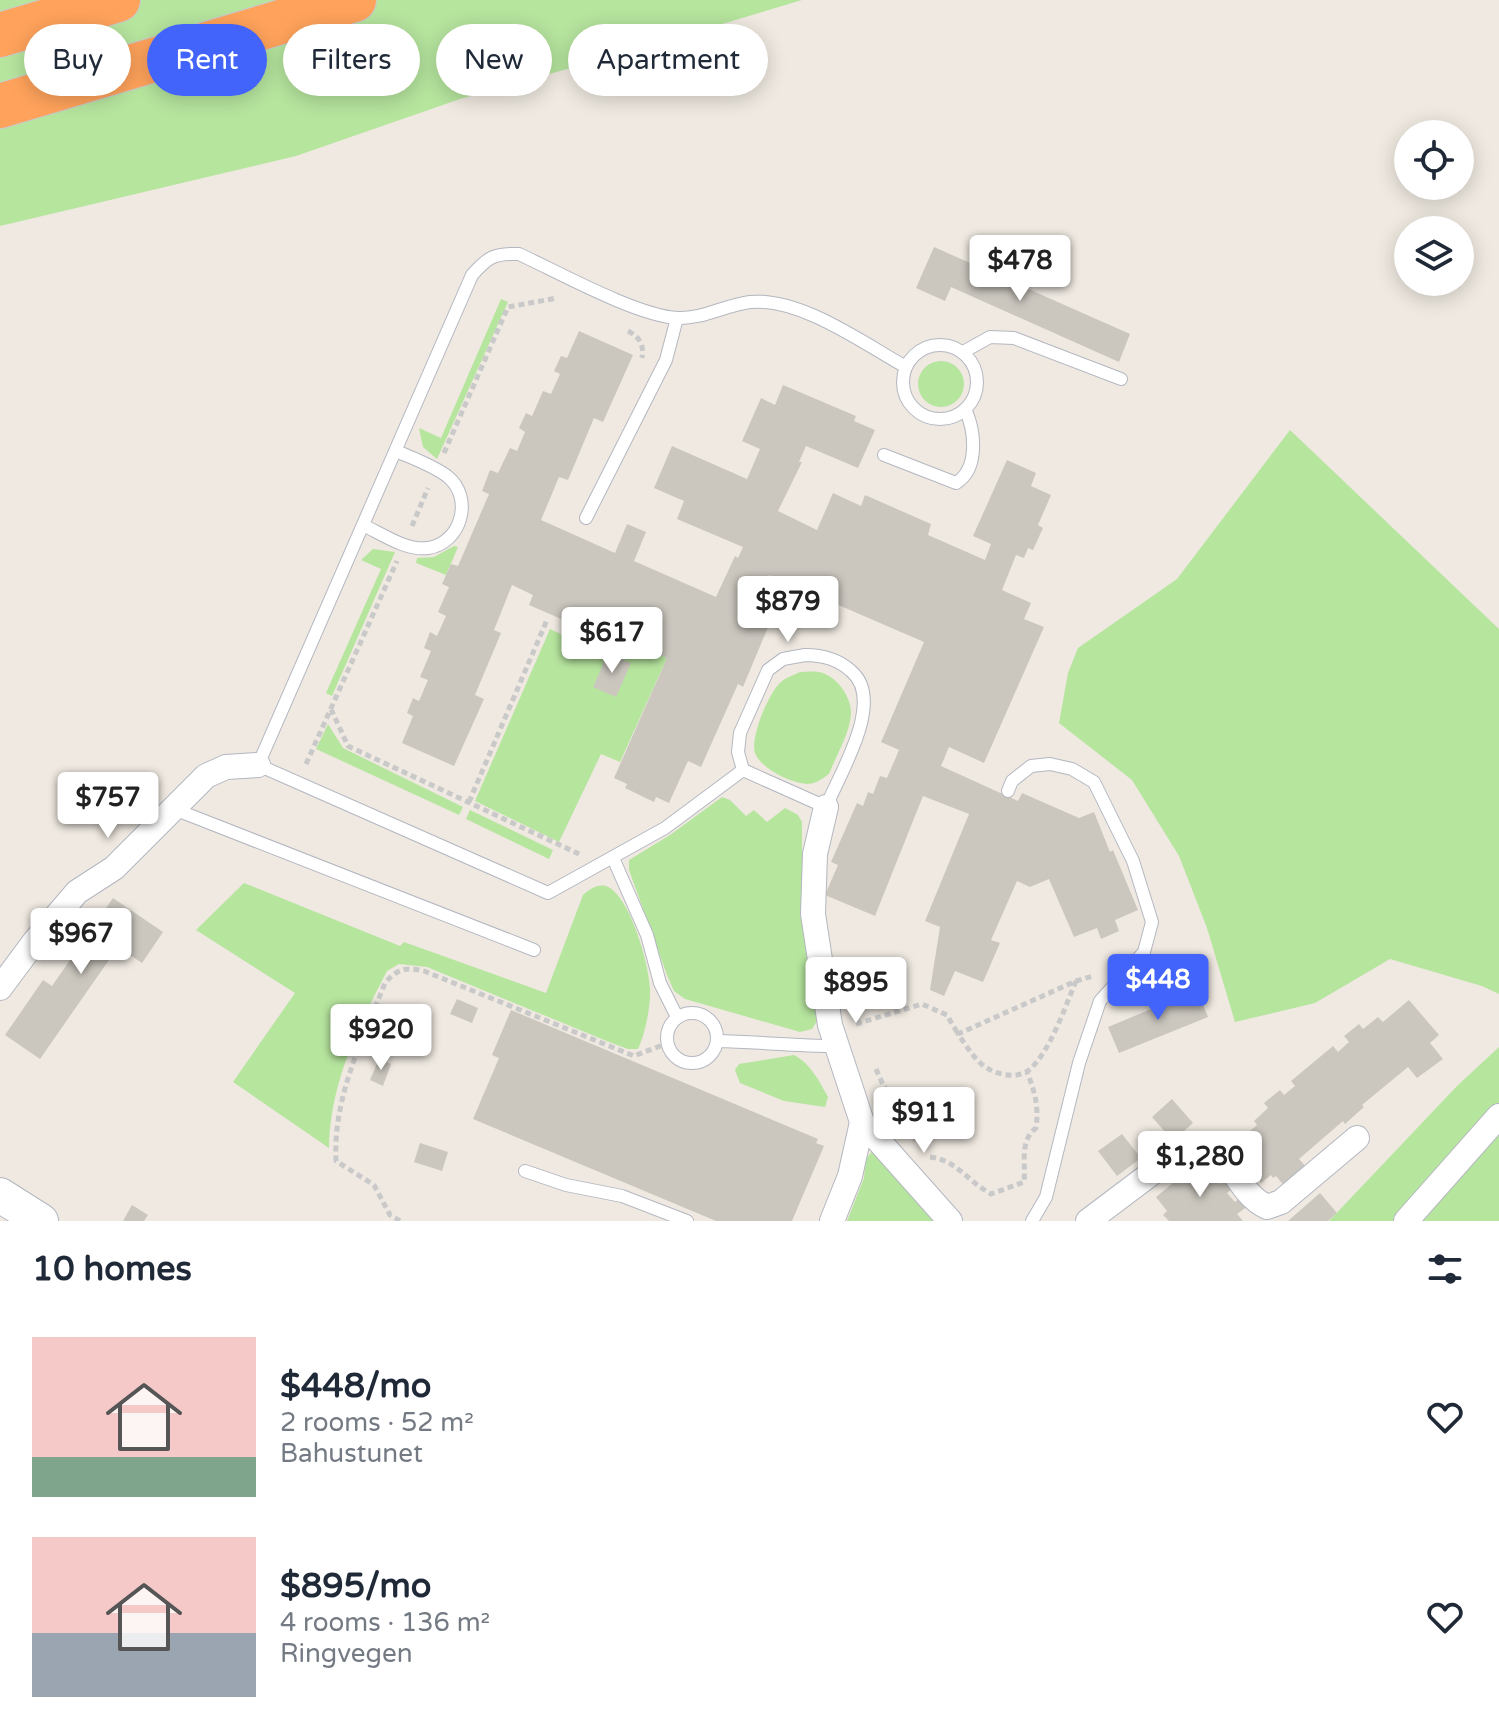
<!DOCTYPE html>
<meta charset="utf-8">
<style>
body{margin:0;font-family:"Varela Round",sans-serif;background:#f6f6f7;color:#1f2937;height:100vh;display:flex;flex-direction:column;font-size:30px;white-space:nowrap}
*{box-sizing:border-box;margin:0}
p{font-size:26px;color:#747a83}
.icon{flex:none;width:44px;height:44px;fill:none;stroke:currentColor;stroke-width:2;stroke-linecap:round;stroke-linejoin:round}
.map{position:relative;height:1221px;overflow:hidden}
.details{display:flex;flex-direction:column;background:#fff;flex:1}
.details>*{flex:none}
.hud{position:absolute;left:24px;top:24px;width:800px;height:72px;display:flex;gap:16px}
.fabs{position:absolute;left:1394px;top:120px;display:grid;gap:16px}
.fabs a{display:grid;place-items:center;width:80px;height:80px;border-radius:50%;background:#fff;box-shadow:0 4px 20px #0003;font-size:40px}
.price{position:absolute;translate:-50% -68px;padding:0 18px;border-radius:8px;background:#fff;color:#222;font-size:26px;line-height:52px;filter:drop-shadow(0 2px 4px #0008)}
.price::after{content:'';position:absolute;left:50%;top:48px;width:24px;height:18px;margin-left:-12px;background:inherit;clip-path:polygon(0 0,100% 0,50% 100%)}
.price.current{background:#4264fb;color:#fff}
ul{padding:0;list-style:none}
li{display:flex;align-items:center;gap:24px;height:200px;padding:0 32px}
li span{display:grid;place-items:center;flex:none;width:224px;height:160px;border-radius:0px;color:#555}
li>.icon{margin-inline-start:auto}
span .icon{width:96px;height:96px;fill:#fffc;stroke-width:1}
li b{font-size:34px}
h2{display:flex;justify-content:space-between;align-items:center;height:96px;padding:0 32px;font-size:34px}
.pill{padding:0 28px;border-radius:36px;background:#fff;box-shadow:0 4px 20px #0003;font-size:28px;line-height:72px}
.pill.current{background:#4264fb;color:#fff}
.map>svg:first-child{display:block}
.green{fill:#b6e59e}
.building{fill:#cbc7bf}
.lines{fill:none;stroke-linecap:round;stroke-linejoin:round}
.lane-casing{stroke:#b4b7c1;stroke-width:14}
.street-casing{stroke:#b4b7c1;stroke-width:26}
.secondary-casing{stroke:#b4b7c1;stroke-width:36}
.highway-casing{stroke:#c9c9c9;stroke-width:46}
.path{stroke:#c9c9c9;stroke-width:5;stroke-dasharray:6 4;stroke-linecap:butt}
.lane{stroke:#fff;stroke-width:12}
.street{stroke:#fff;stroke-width:24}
.secondary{stroke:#fff;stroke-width:34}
.highway{stroke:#ffa35c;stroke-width:44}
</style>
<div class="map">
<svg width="1499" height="1221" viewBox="0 0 1499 1221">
<rect width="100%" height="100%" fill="#efe9e1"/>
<!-- green -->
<path class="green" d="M 0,0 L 802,0 L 632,51 L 460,99 L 296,156 L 0,226 Z
M 501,299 L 508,302 L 437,459 L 423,447 L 419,428 L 441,438 Z
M918 384a23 23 0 1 1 46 0a23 23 0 1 1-46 0Z
M 1290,430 L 1499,629 L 1499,994 L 1482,986 L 1390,959 L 1315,1003 L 1235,1022 L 1207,928 L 1179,856 L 1132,780 L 1059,723 L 1068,673 L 1078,648 L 1177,579 Z
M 454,546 L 458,547 L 446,575 L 416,563 L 417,558 L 434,557 Z
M 373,549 L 395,552 L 332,696 L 326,693 L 381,569 L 361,560 Z
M 593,621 L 615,631 L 614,634 L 667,658 L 620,762 L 601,754 L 559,842 L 475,801 L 550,629 L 580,643 Z
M 800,672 C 806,672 813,671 819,672 C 836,675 852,697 851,714 C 850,733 836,756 829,774 C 822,779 815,784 807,784 C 791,783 761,769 755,753 C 750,738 768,695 779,684 C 784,678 792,676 800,672 Z
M 328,724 L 343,748 L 463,807 L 459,815 L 316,749 Z
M 722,797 L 730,800 L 746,816 L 754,810 L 767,822 L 785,808 L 798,815 L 802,822 L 802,925 L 819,1018 L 812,1029 L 800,1032 L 685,999 L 674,991 L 667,975 L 629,870 L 629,860 L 670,835 Z
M 470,810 L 553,850 L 549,859 L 466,819 Z
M 244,883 L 400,946 L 404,942 L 546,993 L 583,895 C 589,890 597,884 606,886 C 630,895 649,964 650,988 C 651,1006 645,1034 638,1049 L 628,1049 L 609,1042 L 427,967 L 399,964 L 387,971 C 358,1027 330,1083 329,1148 L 233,1082 L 295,993 L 196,930 Z
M 1499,1047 L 1499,1221 L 1329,1221 L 1457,1086 Z
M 794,1055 C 811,1064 819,1081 828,1097 L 825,1107 L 784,1101 L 740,1083 L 735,1070 L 739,1064 Z
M 876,1146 L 938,1221 L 847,1221 L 864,1178 L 866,1159 Z"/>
<!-- building -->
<path class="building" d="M 934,247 L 1130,334 L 1119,362 L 951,287 L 945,301 L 916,288 Z
M 579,331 L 633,355 L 603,422 L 594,418 L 568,480 L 559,477 L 541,520 L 615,553 L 627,524 L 646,532 L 634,561 L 716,597 L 735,556 L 738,558 L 743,547 L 677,519 L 684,501 L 654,488 L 672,446 L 747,479 L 760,449 L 742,441 L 761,398 L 775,405 L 783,385 L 856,416 L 854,421 L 875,430 L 858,468 L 806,446 L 799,462 L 802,462 L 778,511 L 817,530 L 833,493 L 861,506 L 865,495 L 931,524 L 928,535 L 985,560 L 991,544 L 973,536 L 1007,460 L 1036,473 L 1031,486 L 1051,495 L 1038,525 L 1043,528 L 1033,550 L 1028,548 L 1024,558 L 1016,555 L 1002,590 L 1031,603 L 1024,619 L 1044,627 L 984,763 L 949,747 L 941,766 L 1018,801 L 1022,793 L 1079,818 L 1094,812 L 1110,852 L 1113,850 L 1138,910 L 1115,920 L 1119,931 L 1101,939 L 1097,928 L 1074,937 L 1049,879 L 1030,887 L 1017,881 L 991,940 L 1000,943 L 983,982 L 955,971 L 944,996 L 930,990 L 940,927 L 925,921 L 969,814 L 923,796 L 875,916 L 825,895 L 838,865 L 831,862 L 857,803 L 863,806 L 868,792 L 873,794 L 880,776 L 887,778 L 899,750 L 881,742 L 924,642 L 769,575 L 753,612 L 771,620 L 743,687 L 738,684 L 701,767 L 688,761 L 669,803 L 656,797 L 654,802 L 625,788 L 627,784 L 614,778 L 667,658 L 614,634 L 615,631 L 593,621 L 589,631 L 529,605 L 533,595 L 512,585 L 494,630 L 501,633 L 475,695 L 484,699 L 454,766 L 402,743 L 413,716 L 407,713 L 413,698 L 419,701 L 428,680 L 420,677 L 431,651 L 424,648 L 430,632 L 437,636 L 446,616 L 438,612 L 449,587 L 442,584 L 451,564 L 458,566 L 489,494 L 482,491 L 490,470 L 498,473 L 510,448 L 517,451 L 525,432 L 519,428 L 526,413 L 532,416 L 543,391 L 551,394 L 560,374 L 554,371 L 561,356 L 567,358 Z
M 608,653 L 631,663 L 616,697 L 593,687 Z
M 113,898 L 163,932 L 142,963 L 118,947 L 40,1059 L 5,1035 L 43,980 L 52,986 Z
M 1197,990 L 1208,1017 L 1119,1053 L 1108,1027 Z
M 457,999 L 478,1008 L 472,1023 L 450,1014 Z
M 1409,1000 L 1439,1035 L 1430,1043 L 1443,1059 L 1417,1078 L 1408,1067 L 1362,1105 L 1364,1107 L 1345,1124 L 1343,1121 L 1299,1159 L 1307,1168 L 1285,1187 L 1276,1176 L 1273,1178 L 1271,1175 L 1261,1183 L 1231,1147 L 1257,1125 L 1254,1121 L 1268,1108 L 1264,1103 L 1280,1090 L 1284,1095 L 1295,1086 L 1291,1081 L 1333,1046 L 1338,1052 L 1349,1042 L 1344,1036 L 1359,1024 L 1363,1029 L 1378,1017 L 1383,1022 Z
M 511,1010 L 818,1139 L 816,1143 L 824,1146 L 792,1221 L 716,1221 L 473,1119 L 499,1058 L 492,1055 Z
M 379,1059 L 391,1064 L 383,1086 L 370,1080 Z
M 1172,1099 L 1193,1123 L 1173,1141 L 1152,1117 Z
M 1122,1134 L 1141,1158 L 1117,1176 L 1098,1151 Z
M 420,1143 L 448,1152 L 442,1171 L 414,1162 Z
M 1196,1164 L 1205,1175 L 1210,1172 L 1220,1184 L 1226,1179 L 1233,1188 L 1227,1193 L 1235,1202 L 1241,1197 L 1248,1206 L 1237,1214 L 1243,1221 L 1169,1221 L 1163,1215 L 1167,1211 L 1156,1197 Z
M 1320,1193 L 1337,1213 L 1328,1221 L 1288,1221 Z
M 132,1205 L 148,1215 L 144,1221 L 123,1221 Z"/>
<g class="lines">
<defs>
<path id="lane" d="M903 382a37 37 0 1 1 74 0a37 37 0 1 1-74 0Z
M 963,352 L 990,337 L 1014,338 L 1121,379
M 884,455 L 956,483 C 979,469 975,432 966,411
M 586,518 L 666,360 L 677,318
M 363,525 C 382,534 406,551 428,548 C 462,543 474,497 447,476 C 432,465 412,458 396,451
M 805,655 C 822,655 838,659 851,671 C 886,700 840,773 826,807 L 743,770 L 738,752 L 740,733 L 768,670 L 783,659 Z
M 743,770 L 665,828 L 548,893 L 258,765 L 472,275 C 488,257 494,253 519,254 C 558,272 637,316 678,318 C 702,319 726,305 750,302 C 800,297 863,343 906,367
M 1008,791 L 1012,781 L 1031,766 L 1050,764 L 1072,769 L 1094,782 L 1133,861 L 1152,922 L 1144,952 L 1100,1001 L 1079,1063 L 1046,1197 L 1032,1221
M 174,809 L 534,950
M 613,858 L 647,935 L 660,983 L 677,1017
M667 1038a25 25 0 1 1 50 0a25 25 0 1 1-50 0Z
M 717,1041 C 758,1042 797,1046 837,1046
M 525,1171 L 566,1185 L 622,1196 L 687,1221"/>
<path id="street" d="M 826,807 L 815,854 L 813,914 L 830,1025 L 862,1122 L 850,1176 L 832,1221
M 0,988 L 35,941 L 77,892 L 114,868 L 206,776 L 226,767 L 258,765
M 862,1122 L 950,1221
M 1088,1221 L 1181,1151 C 1235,1137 1229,1189 1267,1207 L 1281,1202 L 1357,1138
M 1406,1221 L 1499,1116"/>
<path id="secondary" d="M 0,1195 L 41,1221"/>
<path id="highway" d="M 0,35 L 118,0
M 0,106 L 354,0"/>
</defs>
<!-- lane casing -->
<use href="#lane" class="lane-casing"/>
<!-- street casing -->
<use href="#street" class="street-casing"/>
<!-- secondary casing -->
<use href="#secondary" class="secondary-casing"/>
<!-- highway casing -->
<use href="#highway" class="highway-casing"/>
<!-- path -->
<path class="path" d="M 628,331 C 640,337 644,345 642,358
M 444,453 L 508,307 L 557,298
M 412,526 L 428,488
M 331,709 L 348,746 L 579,854
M 306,764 L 397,561
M 469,802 L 547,620
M 1076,981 C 1065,1007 1050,1052 1029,1070 C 1018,1079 998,1075 987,1068 C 975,1061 966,1045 958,1034 L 1076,981 L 1093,976
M 856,1024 L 922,1004 L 947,1015 L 958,1034
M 876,1069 L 884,1087 L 906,1107 L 913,1121 L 916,1141
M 930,1157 C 957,1160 967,1181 991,1194 L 1024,1182 C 1026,1164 1019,1141 1036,1128 C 1039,1107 1035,1092 1027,1072
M 400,1221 L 390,1215 L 374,1185 L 336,1161 C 333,1097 362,1041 385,983 C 398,968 406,967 424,971 L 634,1056 L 668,1043"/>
<!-- lane -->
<use href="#lane" class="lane"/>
<!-- street -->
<use href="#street" class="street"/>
<!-- secondary -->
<use href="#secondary" class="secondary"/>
<!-- highway -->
<use href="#highway" class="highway"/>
</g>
</svg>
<div class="fabs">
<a><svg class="icon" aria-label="locate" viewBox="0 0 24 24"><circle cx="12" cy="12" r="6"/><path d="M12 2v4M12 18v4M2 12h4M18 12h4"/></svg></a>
<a><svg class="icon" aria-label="layers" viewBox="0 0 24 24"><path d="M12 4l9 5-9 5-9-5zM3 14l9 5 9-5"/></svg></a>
</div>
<b class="price" style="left:1020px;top:303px">$478</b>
<b class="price" style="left:788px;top:644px">$879</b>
<b class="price" style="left:612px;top:675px">$617</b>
<b class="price" style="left:108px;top:840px">$757</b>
<b class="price" style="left:81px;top:976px">$967</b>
<b class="price current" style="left:1158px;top:1022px">$448</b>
<b class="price" style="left:856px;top:1025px">$895</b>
<b class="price" style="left:381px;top:1072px">$920</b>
<b class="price" style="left:924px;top:1155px">$911</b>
<b class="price" style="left:1200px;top:1199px">$1,280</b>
<div class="hud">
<a class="pill">Buy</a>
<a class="pill current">Rent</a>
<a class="pill">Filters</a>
<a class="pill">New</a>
<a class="pill">Apartment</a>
</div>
</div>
<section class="details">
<h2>10 homes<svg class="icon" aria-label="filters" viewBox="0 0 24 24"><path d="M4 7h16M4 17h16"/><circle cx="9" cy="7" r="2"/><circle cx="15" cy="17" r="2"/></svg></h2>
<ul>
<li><span style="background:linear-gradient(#f6c9c9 75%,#7fa58c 0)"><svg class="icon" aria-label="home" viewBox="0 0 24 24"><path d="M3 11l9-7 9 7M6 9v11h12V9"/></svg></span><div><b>$448/mo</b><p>2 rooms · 52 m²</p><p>Bahustunet</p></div><svg class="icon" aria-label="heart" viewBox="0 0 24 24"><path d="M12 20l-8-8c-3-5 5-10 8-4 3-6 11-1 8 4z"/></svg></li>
<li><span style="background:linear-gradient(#f6c9c9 60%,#9aa5b1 0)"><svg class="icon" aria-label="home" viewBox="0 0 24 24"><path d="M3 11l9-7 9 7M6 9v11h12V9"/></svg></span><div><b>$895/mo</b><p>4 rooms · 136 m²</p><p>Ringvegen</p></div><svg class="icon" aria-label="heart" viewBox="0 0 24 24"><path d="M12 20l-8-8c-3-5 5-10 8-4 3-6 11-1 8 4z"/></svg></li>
</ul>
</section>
